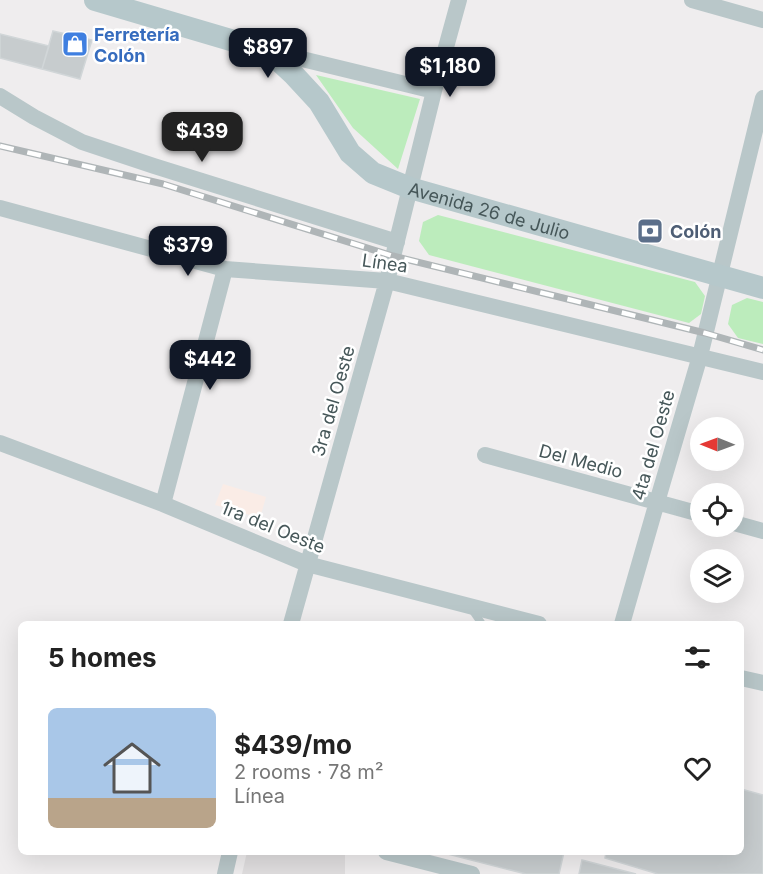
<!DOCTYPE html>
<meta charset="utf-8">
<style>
body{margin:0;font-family:Inter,sans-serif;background:#f6f6f6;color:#222;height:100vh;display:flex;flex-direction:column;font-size:22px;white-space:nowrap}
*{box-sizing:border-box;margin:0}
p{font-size:20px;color:#767676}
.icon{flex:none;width:33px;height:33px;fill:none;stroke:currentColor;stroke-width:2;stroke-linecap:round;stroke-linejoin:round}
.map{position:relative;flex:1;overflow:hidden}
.details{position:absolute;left:18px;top:621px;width:726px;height:234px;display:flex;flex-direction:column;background:#fff;border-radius:9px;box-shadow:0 6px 24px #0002}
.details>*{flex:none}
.needle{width:39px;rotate:271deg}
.buttons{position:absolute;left:690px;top:417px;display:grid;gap:12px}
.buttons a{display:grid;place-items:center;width:54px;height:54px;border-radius:50%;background:#fff;box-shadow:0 6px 24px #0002;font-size:30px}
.price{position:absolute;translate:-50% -51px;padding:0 14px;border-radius:12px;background:#111827;color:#fff;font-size:20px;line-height:39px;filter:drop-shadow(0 2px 3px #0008)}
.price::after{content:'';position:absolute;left:50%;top:36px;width:18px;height:14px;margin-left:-9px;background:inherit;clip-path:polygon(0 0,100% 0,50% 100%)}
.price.current{background:#222;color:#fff}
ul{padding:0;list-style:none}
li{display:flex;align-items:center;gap:18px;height:150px;padding:0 30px}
li span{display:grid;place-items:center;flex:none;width:168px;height:120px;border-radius:9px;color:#555}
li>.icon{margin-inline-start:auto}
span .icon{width:72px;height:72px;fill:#fffc;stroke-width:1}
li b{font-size:26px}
h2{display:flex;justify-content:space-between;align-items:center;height:72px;padding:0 30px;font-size:26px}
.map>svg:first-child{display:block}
.commercial{fill:#faece6}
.education{fill:#e0dedf}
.green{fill:#bcecbc}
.building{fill:#c7ccce;stroke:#d1d6d8;stroke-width:1.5}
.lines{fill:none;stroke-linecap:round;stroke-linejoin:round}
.service{stroke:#b9c7c9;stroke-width:8}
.minor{stroke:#b9c7c9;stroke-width:16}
.secondary{stroke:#b6c8cb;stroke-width:22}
.rail-casing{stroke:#afb5b7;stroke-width:7}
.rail{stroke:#fff;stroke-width:4.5;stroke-dasharray:14;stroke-linecap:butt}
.labels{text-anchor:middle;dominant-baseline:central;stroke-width:5;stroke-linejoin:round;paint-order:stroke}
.shop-label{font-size:18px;font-weight:bold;fill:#366cbe;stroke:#fff;text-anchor:start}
.street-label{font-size:18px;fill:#465759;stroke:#fff}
.service-label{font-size:18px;font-weight:bold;fill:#4e5e75;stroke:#fff;text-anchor:start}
</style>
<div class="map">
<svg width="763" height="874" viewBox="0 0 763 874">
<rect width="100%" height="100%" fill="#efedee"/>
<!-- commercial -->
<path class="commercial" d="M 223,484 L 266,497 L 260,518 L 215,505 Z"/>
<!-- education -->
<path class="education" d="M 247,852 L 345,853 L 345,874 L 242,874 Z"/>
<!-- green -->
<path class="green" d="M 316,75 L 420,99 L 398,169 L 353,128 Z
M 438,215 L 695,282 L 705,296 L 701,314 L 689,323 L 429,255 L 419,241 L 423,222 Z
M 747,298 L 763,302 L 763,344 L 738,338 L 728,324 L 732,305 Z"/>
<!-- building -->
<path class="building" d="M 53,31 L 92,40 L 80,79 L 42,69 Z
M 0,34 L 49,46 L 42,69 L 0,58 Z
M 741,789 L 763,795 L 763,874 L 658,874 L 605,858 L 606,852 L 741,852 Z
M 440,852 L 564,852 L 559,874 L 526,874 Z
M 582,860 L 636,874 L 579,874 Z"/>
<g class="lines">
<!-- service -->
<path class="service" d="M 471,608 L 482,624"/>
<!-- minor -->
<path class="minor" d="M 692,0 L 763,20
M 269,51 L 434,91
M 0,96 L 34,117 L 82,142 L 154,166 L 397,242
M 0,208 L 225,269 L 387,281 L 763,372
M 0,443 L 163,504 L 307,564 L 539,624
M 485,455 L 700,514
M 163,504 L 225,269
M 734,523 L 763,531
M 291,624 L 387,281 L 434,91 L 459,0
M 622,624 L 657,502 L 700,356 L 763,98
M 741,678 L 763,683
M 386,852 L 472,874
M 225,874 L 230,852"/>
<!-- secondary -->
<path class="secondary" id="s1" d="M 95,0 L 268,51 L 294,75 L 319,102 L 350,153 L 373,173 L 410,188 L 763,288"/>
<defs>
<path id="rail" d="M 0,146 L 163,184 L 393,256 L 705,333 L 763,350"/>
</defs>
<!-- rail casing -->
<use href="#rail" class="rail-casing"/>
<!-- rail -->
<use href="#rail" class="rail"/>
</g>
<!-- icons -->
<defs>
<symbol id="shop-square" viewBox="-11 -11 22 22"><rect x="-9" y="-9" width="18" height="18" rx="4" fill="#3f7fe0" stroke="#fff"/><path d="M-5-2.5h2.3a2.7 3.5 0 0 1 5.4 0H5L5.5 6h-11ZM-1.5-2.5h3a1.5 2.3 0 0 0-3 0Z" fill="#fff"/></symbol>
<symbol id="bank-square" viewBox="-11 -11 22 22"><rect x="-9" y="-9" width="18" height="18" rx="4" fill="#5c6f8a" stroke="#fff"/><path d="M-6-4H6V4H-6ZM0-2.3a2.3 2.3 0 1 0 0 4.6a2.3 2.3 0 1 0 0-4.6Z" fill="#fff"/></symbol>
</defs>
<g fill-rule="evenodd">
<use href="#shop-square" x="60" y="29" width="30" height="30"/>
<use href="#bank-square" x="635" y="216" width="30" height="30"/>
</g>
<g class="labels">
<!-- shop labels -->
<g class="shop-label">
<text x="94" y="34">Ferretería<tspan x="94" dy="21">Colón</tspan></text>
</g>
<!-- street labels -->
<g class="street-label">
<text stroke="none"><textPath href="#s1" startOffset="465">Avenida 26 de Julio</textPath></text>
<text transform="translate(385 263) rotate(8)">Línea</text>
<text transform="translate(333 401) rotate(-74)">3ra del Oeste</text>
<text transform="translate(653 445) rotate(-74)">4ta del Oeste</text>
<text transform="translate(581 461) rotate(15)">Del Medio</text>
<text transform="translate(273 527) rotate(22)">1ra del Oeste</text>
</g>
<!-- service labels -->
<g class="service-label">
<text x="670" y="231">Colón</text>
</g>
</g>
</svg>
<div class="buttons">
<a><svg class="needle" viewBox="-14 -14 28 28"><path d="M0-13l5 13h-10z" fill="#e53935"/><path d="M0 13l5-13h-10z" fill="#767676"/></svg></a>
<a><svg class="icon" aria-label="locate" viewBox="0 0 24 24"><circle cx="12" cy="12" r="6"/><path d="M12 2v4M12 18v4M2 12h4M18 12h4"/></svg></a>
<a><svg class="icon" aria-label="layers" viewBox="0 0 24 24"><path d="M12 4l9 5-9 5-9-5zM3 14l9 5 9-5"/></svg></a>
</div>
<b class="price" style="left:268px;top:79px">$897</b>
<b class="price" style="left:450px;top:98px">$1,180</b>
<b class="price current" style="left:202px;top:163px">$439</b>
<b class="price" style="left:188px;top:277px">$379</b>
<b class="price" style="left:210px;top:391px">$442</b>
<section class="details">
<h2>5 homes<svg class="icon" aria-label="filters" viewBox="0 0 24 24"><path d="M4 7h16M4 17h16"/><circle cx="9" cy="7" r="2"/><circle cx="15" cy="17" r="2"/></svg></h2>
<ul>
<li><span style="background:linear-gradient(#a9c7e8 75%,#b9a48a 0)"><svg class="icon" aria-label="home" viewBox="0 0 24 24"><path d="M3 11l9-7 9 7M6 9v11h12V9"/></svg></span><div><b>$439/mo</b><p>2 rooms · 78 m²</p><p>Línea</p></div><svg class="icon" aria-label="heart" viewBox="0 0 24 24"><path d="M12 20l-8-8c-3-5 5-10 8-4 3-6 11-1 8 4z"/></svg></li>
</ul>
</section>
</div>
